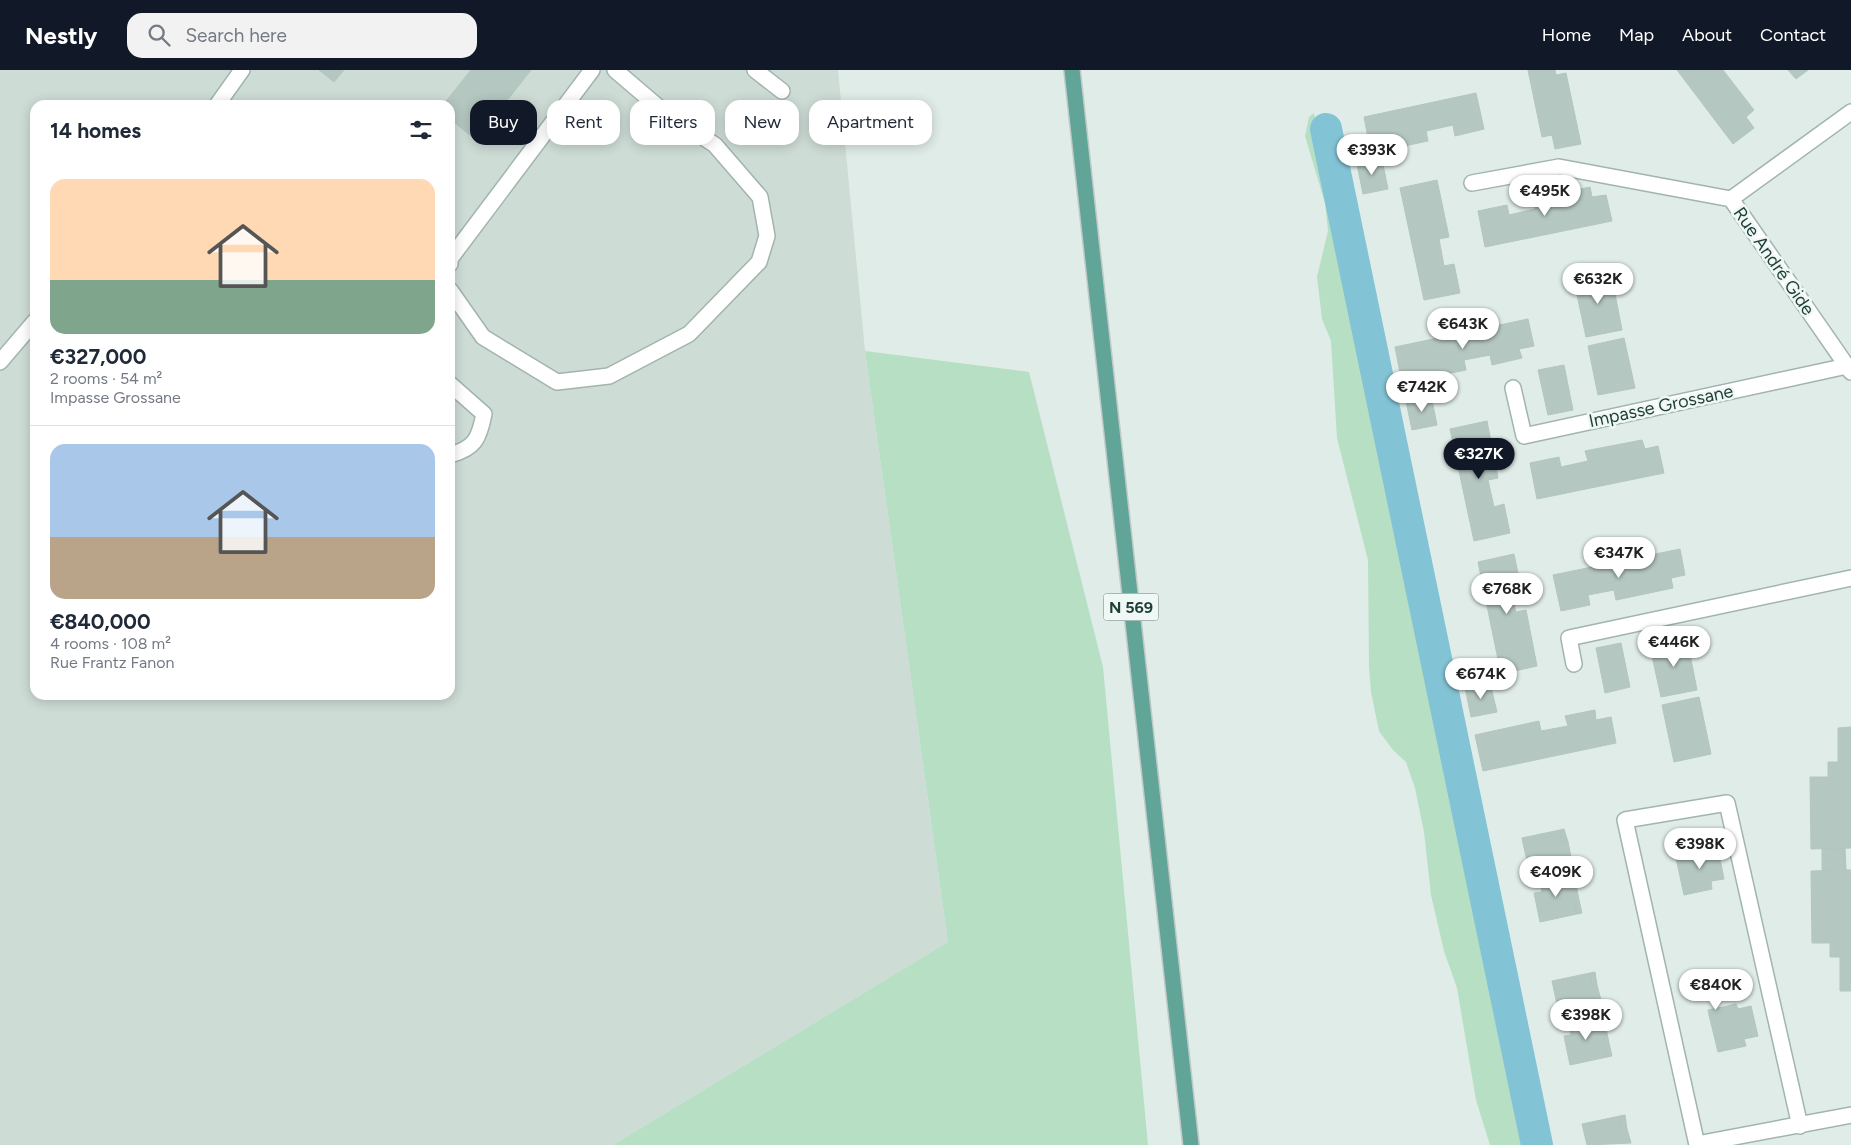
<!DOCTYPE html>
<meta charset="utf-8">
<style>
body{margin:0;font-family:Figtree,sans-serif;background:#f2f2f3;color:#1f2937;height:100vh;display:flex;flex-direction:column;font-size:19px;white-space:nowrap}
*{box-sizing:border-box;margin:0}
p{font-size:16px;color:#747a83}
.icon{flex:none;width:28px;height:28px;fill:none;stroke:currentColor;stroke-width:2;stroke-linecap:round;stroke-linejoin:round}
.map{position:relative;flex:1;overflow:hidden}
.details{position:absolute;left:30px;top:30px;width:425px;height:600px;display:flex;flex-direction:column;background:#fff;border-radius:15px;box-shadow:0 2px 12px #0003}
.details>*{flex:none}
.guide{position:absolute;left:470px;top:30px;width:475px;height:45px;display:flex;gap:10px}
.price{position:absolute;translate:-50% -42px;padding:0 11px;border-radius:18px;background:#fff;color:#222;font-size:16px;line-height:32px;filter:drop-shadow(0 1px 2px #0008)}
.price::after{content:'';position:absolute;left:50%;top:30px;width:15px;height:11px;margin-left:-8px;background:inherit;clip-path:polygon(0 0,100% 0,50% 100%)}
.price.selected{background:#111827;color:#fff}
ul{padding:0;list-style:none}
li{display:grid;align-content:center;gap:10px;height:265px;padding:0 20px}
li+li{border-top:1px solid #e0e1e3}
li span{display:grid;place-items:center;height:155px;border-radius:15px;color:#555}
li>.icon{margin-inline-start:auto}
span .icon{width:90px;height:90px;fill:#fffc;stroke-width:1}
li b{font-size:21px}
h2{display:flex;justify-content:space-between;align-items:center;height:60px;padding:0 20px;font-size:21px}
.tag{padding:0 18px;border-radius:15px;background:#fff;box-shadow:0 2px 12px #0003;font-size:18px;line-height:45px}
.tag.selected{background:#111827;color:#fff}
header{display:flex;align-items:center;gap:30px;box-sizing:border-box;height:70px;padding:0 25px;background:#111827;color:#fff}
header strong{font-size:24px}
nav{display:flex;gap:28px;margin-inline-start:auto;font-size:18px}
.search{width:350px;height:45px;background:#f2f2f3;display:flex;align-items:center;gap:12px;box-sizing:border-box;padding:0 18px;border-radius:15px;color:#747a83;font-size:19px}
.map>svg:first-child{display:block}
.built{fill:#cedcd6;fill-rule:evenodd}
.green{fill:#b6dfc4}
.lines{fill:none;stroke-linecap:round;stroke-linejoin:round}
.canal{stroke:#83c3d6;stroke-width:32}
.building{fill:#b5c7c1;stroke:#b2c6bf}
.minor-casing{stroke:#a2b4af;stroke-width:18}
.major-casing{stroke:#c0c9c7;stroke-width:18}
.minor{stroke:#fff;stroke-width:15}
.major{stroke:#60a598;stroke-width:15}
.labels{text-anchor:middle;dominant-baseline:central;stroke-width:5;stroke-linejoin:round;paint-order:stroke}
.shield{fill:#f0f8f5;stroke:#5e7671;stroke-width:1}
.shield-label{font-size:16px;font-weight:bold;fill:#1f3e38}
.street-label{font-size:18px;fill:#1f3e38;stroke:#f0f8f5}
</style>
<header>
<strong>Nestly</strong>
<div class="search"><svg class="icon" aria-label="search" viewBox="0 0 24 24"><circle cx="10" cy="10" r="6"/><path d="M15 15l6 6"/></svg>Search here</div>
<nav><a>Home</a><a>Map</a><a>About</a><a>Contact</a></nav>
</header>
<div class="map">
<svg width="1851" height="1075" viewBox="0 0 1851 1075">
<rect width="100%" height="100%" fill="#e0ece7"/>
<!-- built -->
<path class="built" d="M 0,0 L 838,0 L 865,281 L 948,872 L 613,1075 L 0,1075 ZM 35,35 L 450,35 L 450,625 L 35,625 Z"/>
<!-- green -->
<path class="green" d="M 1314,43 L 1345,224 L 1521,1075 L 1490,1075 L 1476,1030 L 1457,918 L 1444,881 L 1431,825 L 1424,762 L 1415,718 L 1406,692 L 1393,680 L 1379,661 L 1371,622 L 1369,597 L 1368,490 L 1337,368 L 1331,271 L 1322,249 L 1317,207 L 1328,161 L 1325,133 L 1305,66 L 1309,47 Z
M 865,281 L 1029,302 L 1103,597 L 1148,1075 L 613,1075 L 948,872 Z"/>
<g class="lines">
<!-- canal -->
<path class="canal" d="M 1326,59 L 1537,1075"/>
</g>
<!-- building -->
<path class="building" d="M 319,0 L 344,0 L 334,12 Z
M 471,0 L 531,0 L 476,70 L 450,49 L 450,35 L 443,35 Z
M 1528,0 L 1555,0 L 1556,5 L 1566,3 L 1581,74 L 1555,79 L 1552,65 L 1542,67 Z
M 1677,0 L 1723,0 L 1754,40 L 1746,47 L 1754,58 L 1733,74 Z
M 1788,0 L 1808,0 L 1796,9 Z
M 1476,23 L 1484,59 L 1455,66 L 1453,55 L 1426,61 L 1428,71 L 1371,83 L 1364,47 Z
M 1382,89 L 1388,119 L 1363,124 L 1357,94 Z
M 1437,110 L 1449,167 L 1439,169 L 1444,196 L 1454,194 L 1460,223 L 1424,230 L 1400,118 Z
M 1590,117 L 1592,127 L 1606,125 L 1612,151 L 1485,177 L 1478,141 L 1507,135 L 1509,145 L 1535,139 L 1533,129 Z
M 1611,203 L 1622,260 L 1586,267 L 1574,211 Z
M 1528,249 L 1534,276 L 1519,279 L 1522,288 L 1492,295 L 1490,285 L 1464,290 L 1466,300 L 1402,313 L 1395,277 Z
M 1624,268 L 1635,318 L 1598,325 L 1588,276 Z
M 1564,295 L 1573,340 L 1548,345 L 1538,300 Z
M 1431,325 L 1437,355 L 1412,360 L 1406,331 Z
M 1487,351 L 1498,408 L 1488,410 L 1494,437 L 1504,434 L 1510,463 L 1474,471 L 1450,359 Z
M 1642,370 L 1645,379 L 1658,376 L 1664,403 L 1537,429 L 1530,393 L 1559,387 L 1561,397 L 1588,391 L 1585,381 Z
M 1680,479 L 1685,505 L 1671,508 L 1673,518 L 1616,530 L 1614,520 L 1588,525 L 1590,535 L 1561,541 L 1553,505 Z
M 1514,484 L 1520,513 L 1510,515 L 1516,542 L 1526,540 L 1537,596 L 1501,604 L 1478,492 Z
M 1687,569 L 1697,620 L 1661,627 L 1650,577 Z
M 1621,573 L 1630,617 L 1605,623 L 1596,578 Z
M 1490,613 L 1497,642 L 1471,647 L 1465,617 Z
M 1699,627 L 1711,684 L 1674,692 L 1662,635 Z
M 1595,640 L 1596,650 L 1611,647 L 1616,673 L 1483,701 L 1475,665 L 1539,651 L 1541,661 L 1568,656 L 1565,646 Z
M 1851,657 L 1851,778 L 1811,779 L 1810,707 L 1828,707 L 1828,692 L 1838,692 L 1838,658 Z
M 1564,759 L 1568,772 L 1562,774 L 1560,760 Z
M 1560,760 L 1562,774 L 1568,772 L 1571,787 L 1565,788 L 1568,802 L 1539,808 L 1535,795 L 1528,796 L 1522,768 Z
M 1703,777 L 1704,782 L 1718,779 L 1724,809 L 1711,811 L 1712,819 L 1684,825 L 1676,788 L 1691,785 L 1690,779 Z
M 1845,778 L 1846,800 L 1822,800 L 1822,779 Z
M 1690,779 L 1691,785 L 1676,788 L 1675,783 Z
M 1846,800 L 1851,800 L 1851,921 L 1840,921 L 1840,887 L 1830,887 L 1830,873 L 1812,873 L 1811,801 Z
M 1568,802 L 1571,816 L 1576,814 L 1579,830 L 1574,831 L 1577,844 L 1540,852 L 1534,823 L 1542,822 L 1539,808 Z
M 1579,830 L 1582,843 L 1577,844 L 1574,831 Z
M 1595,902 L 1597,915 L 1592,916 L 1590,903 Z
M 1590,903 L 1592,916 L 1597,915 L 1601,930 L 1595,931 L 1598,945 L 1569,951 L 1566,938 L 1558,939 L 1552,911 Z
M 1736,934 L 1738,939 L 1751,936 L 1758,966 L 1744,969 L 1746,976 L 1718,982 L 1709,945 L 1724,942 L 1723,937 Z
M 1723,937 L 1724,942 L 1709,945 L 1708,940 Z
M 1598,945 L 1601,959 L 1606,958 L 1609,973 L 1605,974 L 1607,987 L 1570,995 L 1564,966 L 1571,965 L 1569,951 Z
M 1609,973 L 1612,986 L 1607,987 L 1605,974 Z
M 1625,1045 L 1627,1059 L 1622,1060 L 1620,1046 Z
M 1620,1046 L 1622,1060 L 1627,1059 L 1631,1073 L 1587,1075 L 1582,1054 Z"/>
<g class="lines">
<defs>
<path id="minor" d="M 755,0 L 782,21
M 217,35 L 242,0
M 1851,42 L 1731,129 L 1851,302
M 1472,113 L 1559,97 L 1731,129
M 450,194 L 450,189 L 592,0
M 450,220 L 483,267 L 557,312 L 609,306 L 689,264 L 759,192 L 767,166 L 760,127 L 715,75 L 663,41 L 615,0
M 0,292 L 35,251
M 450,314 L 484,344 C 479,369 475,378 450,385
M 1513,318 L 1524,366 L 1847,296
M 1574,594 L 1569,568 L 1851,508
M 1697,1074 L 1851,1045
M 1697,1075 L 1625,750 L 1727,733 L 1800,1056"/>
<path id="major" d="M 1072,0 L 1191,1075"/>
</defs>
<!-- minor casing -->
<use href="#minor" class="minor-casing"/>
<!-- major casing -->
<use href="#major" class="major-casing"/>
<!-- minor -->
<use href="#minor" class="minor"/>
<!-- major -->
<use href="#major" class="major"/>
</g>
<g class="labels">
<!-- shield labels -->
<rect class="shield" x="1103.5" y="523.5" width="55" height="27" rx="4"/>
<g class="shield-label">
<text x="1131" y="537">N 569</text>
</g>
<!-- street labels -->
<g class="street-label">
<text transform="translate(1774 191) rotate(55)">Rue André Gide</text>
<text transform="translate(1661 336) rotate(-12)">Impasse Grossane</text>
</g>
</g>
</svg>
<b class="price" style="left:1372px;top:106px">€393K</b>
<b class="price" style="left:1545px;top:147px">€495K</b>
<b class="price" style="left:1598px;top:235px">€632K</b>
<b class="price" style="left:1463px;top:280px">€643K</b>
<b class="price" style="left:1422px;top:343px">€742K</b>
<b class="price selected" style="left:1479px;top:410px">€327K</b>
<b class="price" style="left:1619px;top:509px">€347K</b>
<b class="price" style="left:1507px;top:545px">€768K</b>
<b class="price" style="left:1674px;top:598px">€446K</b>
<b class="price" style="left:1481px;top:630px">€674K</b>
<b class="price" style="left:1700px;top:800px">€398K</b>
<b class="price" style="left:1556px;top:828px">€409K</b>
<b class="price" style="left:1716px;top:941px">€840K</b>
<b class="price" style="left:1586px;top:971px">€398K</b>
<div class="guide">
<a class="tag selected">Buy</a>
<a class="tag">Rent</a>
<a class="tag">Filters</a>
<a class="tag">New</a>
<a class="tag">Apartment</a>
</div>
<section class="details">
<h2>14 homes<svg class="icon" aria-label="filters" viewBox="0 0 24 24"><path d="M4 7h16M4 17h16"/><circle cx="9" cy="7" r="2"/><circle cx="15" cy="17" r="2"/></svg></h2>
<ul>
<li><span style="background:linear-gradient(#ffd9b3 65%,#7fa58c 0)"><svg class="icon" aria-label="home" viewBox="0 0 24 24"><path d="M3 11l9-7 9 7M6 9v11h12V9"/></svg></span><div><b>€327,000</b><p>2 rooms · 54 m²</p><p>Impasse Grossane</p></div></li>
<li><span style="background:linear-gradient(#a9c7e8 60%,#b9a48a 0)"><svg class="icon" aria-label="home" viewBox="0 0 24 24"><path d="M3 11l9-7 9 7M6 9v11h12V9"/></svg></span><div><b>€840,000</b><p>4 rooms · 108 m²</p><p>Rue Frantz Fanon</p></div></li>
</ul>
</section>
</div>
